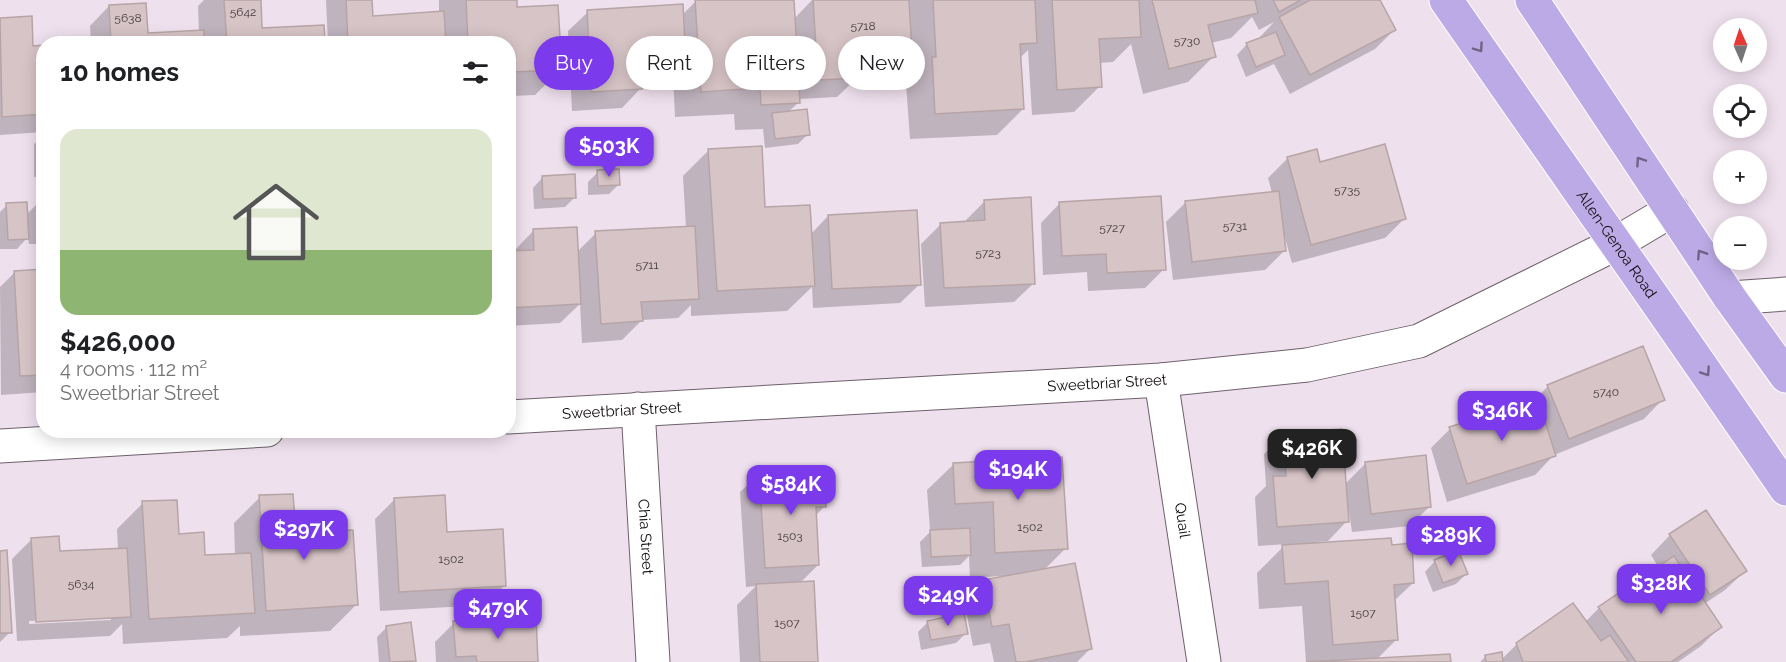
<!DOCTYPE html>
<meta charset="utf-8">
<style>
body{margin:0;font-family:Raleway,sans-serif;background:#f2f2f2;color:#202124;height:100vh;display:flex;flex-direction:column;font-size:22px;white-space:nowrap}
*{box-sizing:border-box;margin:0}
p{font-size:20px;color:#757577}
.icon{flex:none;width:33px;height:33px;fill:none;stroke:currentColor;stroke-width:2;stroke-linecap:round;stroke-linejoin:round}
.map{position:relative;flex:1;overflow:hidden}
.panel{position:absolute;left:36px;top:36px;width:480px;height:402px;display:flex;flex-direction:column;background:#fff;border-radius:24px;box-shadow:0 3px 15px #0003}
.panel>*{flex:none}
.top-card{position:absolute;left:534px;top:36px;width:570px;height:54px;display:flex;gap:12px}
.needle{width:39px;rotate:357deg}
.controls{position:absolute;left:1713px;top:18px;display:grid;gap:12px}
.controls a{display:grid;place-items:center;width:54px;height:54px;border-radius:50%;background:#fff;box-shadow:0 3px 15px #0003;font-size:30px}
.price{position:absolute;translate:-50% -51px;padding:0 14px;border-radius:12px;background:#7c3aed;color:#fff;font-size:20px;line-height:39px;filter:drop-shadow(0 2px 3px #0008)}
.price::after{content:'';position:absolute;left:50%;top:36px;width:18px;height:14px;margin-left:-9px;background:inherit;clip-path:polygon(0 0,100% 0,50% 100%)}
.price.on{background:#222;color:#fff}
ul{padding:0;list-style:none}
li{display:grid;align-content:center;gap:12px;height:318px;padding:0 24px}
li+li{border-top:2px solid #e0e0e0}
li span{display:grid;place-items:center;height:186px;border-radius:18px;color:#555}
li>.icon{margin-inline-start:auto}
span .icon{width:108px;height:108px;fill:#fffc;stroke-width:1}
li b{font-size:26px}
h2{display:flex;justify-content:space-between;align-items:center;height:72px;padding:0 24px;font-size:26px}
.tag{padding:0 21px;border-radius:27px;background:#fff;box-shadow:0 3px 15px #0003;font-size:21px;line-height:54px}
.tag.on{background:#7c3aed;color:#fff}
.map>svg:first-child{display:block}
.shadow{fill:#0003;fill-rule:evenodd}
.building{fill:#d7c4c7;stroke:#b7a4a7;stroke-width:1.5}
.lines{fill:none;stroke-linecap:round;stroke-linejoin:round}
.minor-casing{stroke:#6d616b;stroke-width:35}
.major-casing{stroke:#fff;stroke-width:35}
.minor{stroke:#fff;stroke-width:33}
.major{stroke:#bcaae6;stroke-width:33}
.oneway{stroke:#6f6386}
.labels{text-anchor:middle;dominant-baseline:central;stroke-width:4.5;stroke-linejoin:round;paint-order:stroke}
.number-label{font-size:12px;fill:#423a3e}
.street-label{font-size:15px;fill:#110c10;stroke:#efe0ed}
</style>
<div class="map">
<svg width="1786" height="662" viewBox="0 0 1786 662">
<rect width="100%" height="100%" fill="#efe0ed"/>
<!-- shadow -->
<path class="shadow" d="M 204,0 L 259,0 L 261,30 L 323,44 L 91,44 L 90,26 L 109,6 L 146,35 L 199,32 L 198,6 Z
M 326,0 L 370,0 L 371,17 L 439,13 L 439,0 L 515,0 L 516,9 L 561,69 L 535,95 L 511,96 L 513,123 L 508,128 L 508,44 L 328,44 Z
M 713,0 L 793,0 L 794,19 L 812,0 L 1379,0 L 1395,29 L 1375,49 L 1290,94 L 1274,64 L 1246,77 L 1237,55 L 1247,44 L 1261,39 L 1260,37 L 1274,22 L 1259,30 L 1252,17 L 1231,38 L 1211,43 L 1214,56 L 1188,82 L 1143,94 L 1131,44 L 1113,62 L 1099,63 L 1100,86 L 1074,112 L 1032,115 L 1028,50 L 1020,58 L 1023,109 L 997,135 L 910,139 L 906,84 L 910,80 L 909,54 L 891,72 L 857,73 L 857,78 L 837,97 L 798,99 L 799,102 L 787,113 L 808,134 L 798,144 L 765,148 L 763,129 L 735,130 L 734,114 L 675,117 L 673,75 L 666,83 L 641,84 L 641,88 L 622,108 L 572,111 L 568,31 L 588,12 L 682,15 L 696,1 Z
M 30,17 L 32,47 L 44,47 L 44,132 L 0,135 L 0,20 Z
M 44,135 L 44,178 L 34,177 L 34,144 Z
M 709,150 L 764,209 L 810,235 L 828,216 L 920,284 L 900,303 L 813,308 L 812,287 L 787,311 L 691,316 L 691,305 L 678,318 L 642,320 L 622,340 L 582,343 L 580,304 L 560,323 L 508,326 L 508,253 L 515,253 L 515,250 L 534,230 L 577,252 L 596,233 L 686,228 L 683,176 Z
M 1316,151 L 1319,164 L 1405,218 L 1385,238 L 1292,263 L 1285,238 L 1283,239 L 1284,251 L 1265,270 L 1173,280 L 1166,222 L 1185,203 L 1272,193 L 1268,178 L 1287,159 Z
M 598,172 L 619,184 L 609,194 L 588,195 L 588,182 Z
M 543,177 L 575,197 L 565,207 L 534,209 L 533,188 Z
M 985,201 L 1034,283 L 1014,302 L 925,307 L 921,244 L 940,225 L 966,223 L 966,220 Z
M 44,203 L 44,244 L 29,244 L 28,237 L 17,249 L 0,249 L 0,212 L 7,205 L 26,215 L 37,204 Z
M 1060,203 L 1164,269 L 1145,288 L 1088,291 L 1087,272 L 1043,275 L 1041,223 Z
M 44,271 L 44,392 L 1,395 L 0,287 L 15,272 Z
M 1548,386 L 1663,399 L 1644,419 L 1554,455 L 1535,475 L 1447,502 L 1431,448 L 1450,429 L 1531,404 Z
M 1283,435 L 1345,484 L 1365,464 L 1430,506 L 1410,526 L 1352,532 L 1349,512 L 1347,512 L 1347,521 L 1328,541 L 1315,542 L 1315,545 L 1390,546 L 1413,583 L 1394,601 L 1396,640 L 1377,659 L 1449,662 L 1306,662 L 1302,606 L 1259,609 L 1257,573 L 1286,544 L 1258,546 L 1255,497 L 1266,486 L 1264,454 Z
M 954,464 L 1066,548 L 1044,570 L 1090,649 L 1077,662 L 994,662 L 990,643 L 973,646 L 964,601 L 983,582 L 1001,578 L 1001,576 L 970,578 L 969,556 L 960,565 L 922,567 L 920,542 L 933,529 L 930,530 L 927,490 Z
M 760,473 L 825,506 L 815,516 L 818,565 L 799,584 L 817,662 L 740,662 L 737,605 L 756,586 L 746,587 L 740,492 Z
M 260,497 L 356,605 L 330,631 L 240,636 L 240,626 L 227,638 L 123,644 L 122,624 L 110,636 L 17,641 L 12,559 L 32,539 L 58,553 L 118,550 L 117,529 L 143,503 L 204,557 L 235,555 L 234,523 ZM 111,617 L 111,620 L 29,624 L 29,621 Z
M 394,500 L 445,534 L 505,585 L 485,605 L 380,611 L 375,519 Z
M 1705,512 L 1745,571 L 1725,590 L 1704,604 L 1720,627 L 1701,646 L 1678,662 L 1480,662 L 1486,656 L 1501,660 L 1517,644 L 1585,622 L 1599,608 L 1659,568 L 1651,555 L 1670,535 Z
M 0,552 L 10,632 L 0,642 Z
M 1435,561 L 1466,574 L 1456,584 L 1433,592 L 1425,572 Z
M 928,622 L 966,633 L 956,643 L 921,650 L 918,632 Z
M 454,623 L 537,662 L 436,662 L 435,642 Z
M 387,627 L 414,661 L 413,662 L 379,662 L 377,637 Z"/>
<!-- building -->
<path class="building" d="M 224,0 L 261,0 L 262,28 L 324,25 L 325,44 L 227,44 Z
M 346,0 L 372,0 L 373,16 L 444,11 L 446,44 L 348,44 Z
M 466,0 L 517,0 L 517,7 L 558,5 L 562,70 L 511,72 L 514,124 L 508,124 L 508,44 L 468,44 Z
M 695,0 L 794,0 L 800,103 L 761,105 L 760,88 L 701,92 Z
M 813,0 L 909,0 L 912,53 L 857,56 L 858,78 L 818,80 Z
M 933,0 L 1035,0 L 1037,43 L 1020,44 L 1024,109 L 935,114 L 932,57 L 936,57 Z
M 1052,0 L 1139,0 L 1141,37 L 1099,39 L 1102,87 L 1057,90 Z
M 1152,0 L 1255,0 L 1258,13 L 1208,25 L 1216,57 L 1169,69 Z
M 1273,0 L 1301,0 L 1279,12 Z
M 1310,0 L 1380,0 L 1396,30 L 1310,75 L 1279,17 Z
M 146,3 L 148,33 L 204,30 L 204,44 L 111,44 L 109,5 Z
M 683,4 L 686,64 L 641,66 L 642,89 L 591,92 L 587,10 Z
M 32,16 L 33,46 L 44,45 L 44,114 L 2,117 L 0,18 Z
M 1276,32 L 1285,55 L 1256,67 L 1246,43 Z
M 807,109 L 810,135 L 775,139 L 772,113 Z
M 1385,144 L 1406,219 L 1311,245 L 1287,157 L 1317,149 L 1320,162 Z
M 762,146 L 765,207 L 810,205 L 815,286 L 717,291 L 708,149 Z
M 619,169 L 620,185 L 598,186 L 597,170 Z
M 575,174 L 576,198 L 543,199 L 542,176 Z
M 1279,191 L 1286,251 L 1192,262 L 1185,201 Z
M 1161,196 L 1166,270 L 1107,273 L 1106,254 L 1062,256 L 1059,202 Z
M 1031,197 L 1035,284 L 944,288 L 940,223 L 985,220 L 984,200 Z
M 27,202 L 29,239 L 8,240 L 6,203 Z
M 37,202 L 44,202 L 44,235 L 38,235 Z
M 917,210 L 921,285 L 832,289 L 828,215 Z
M 695,226 L 699,299 L 641,302 L 643,321 L 601,324 L 595,231 Z
M 577,227 L 581,304 L 508,308 L 508,251 L 534,250 L 533,229 Z
M 44,269 L 44,375 L 20,376 L 14,271 Z
M 1643,346 L 1665,400 L 1569,439 L 1547,385 Z
M 1538,400 L 1556,456 L 1467,484 L 1449,427 Z
M 1342,429 L 1349,522 L 1277,527 L 1273,476 L 1286,476 L 1282,433 Z
M 1426,455 L 1431,507 L 1371,514 L 1365,462 Z
M 1062,457 L 1068,549 L 995,553 L 993,502 L 955,504 L 953,463 Z
M 824,468 L 826,507 L 816,507 L 819,565 L 765,568 L 759,471 Z
M 293,494 L 296,533 L 353,530 L 358,605 L 266,611 L 259,495 Z
M 445,495 L 447,532 L 503,529 L 506,586 L 399,592 L 394,498 Z
M 177,500 L 179,534 L 204,532 L 205,555 L 251,553 L 255,613 L 149,619 L 142,501 Z
M 1706,510 L 1747,571 L 1710,595 L 1669,534 Z
M 970,528 L 971,555 L 931,557 L 930,530 Z
M 59,536 L 60,551 L 127,548 L 131,617 L 36,622 L 31,538 Z
M 1391,538 L 1392,545 L 1412,543 L 1414,583 L 1394,585 L 1398,640 L 1333,645 L 1328,581 L 1285,584 L 1282,545 Z
M 7,550 L 12,633 L 0,633 L 0,551 Z
M 1458,550 L 1468,574 L 1443,583 L 1434,560 Z
M 1674,556 L 1722,627 L 1671,662 L 1636,662 L 1598,607 Z
M 1075,563 L 1092,649 L 1025,662 L 1016,662 L 1009,624 L 992,627 L 983,580 Z
M 814,581 L 818,662 L 760,662 L 756,584 Z
M 1573,603 L 1601,641 L 1610,635 L 1629,662 L 1523,662 L 1516,643 Z
M 964,613 L 968,634 L 931,640 L 927,621 Z
M 536,616 L 538,662 L 477,662 L 476,656 L 456,657 L 453,621 Z
M 411,622 L 416,661 L 390,662 L 386,626 Z
M 1502,652 L 1503,662 L 1486,662 L 1485,655 Z
M 1450,654 L 1451,662 L 1306,662 Z"/>
<g class="lines">
<defs>
<g id="minor">
<path d="M 1730,298 L 1786,294"/>
<path id="s1" d="M 1161,380 L 1204,662"/>
<path id="s2" d="M 638,409 L 653,662"/>
<path id="s3" d="M 508,417 L 1161,380 L 1307,365 L 1419,341 L 1615,244 L 1672,210"/>
<path d="M 0,446 L 267,430"/>
</g>
<g id="major">
<path id="s4" d="M 1446,0 C 1559,163 1674,325 1786,489"/>
<path d="M 1532,0 L 1730,298 L 1786,376"/>
</g>
</defs>
<!-- minor casing -->
<use href="#minor" class="minor-casing"/>
<!-- major casing -->
<use href="#major" class="major-casing"/>
<!-- minor -->
<use href="#minor" class="minor"/>
<!-- major -->
<use href="#major" class="major"/>
</g>
<!-- one-way arrows -->
<defs><path id="oneway-chevron" d="M-2-3.5L2.5 0L-2 3.5" fill="none" stroke-width="1.6" stroke-linecap="round" stroke-linejoin="round" transform="scale(1.5)"/></defs>
<g class="oneway">
<use href="#oneway-chevron" transform="translate(1479 48) rotate(55)"/>
<use href="#oneway-chevron" transform="translate(1640 161) rotate(-124)"/>
<use href="#oneway-chevron" transform="translate(1701 254) rotate(-123)"/>
<use href="#oneway-chevron" transform="translate(1706 372) rotate(56)"/>
</g>
<g class="labels">
<!-- number labels -->
<g class="number-label">
<text x="243" y="12">5642</text>
<text x="128" y="18">5638</text>
<text x="863" y="26">5718</text>
<text x="1187" y="41">5730</text>
<text x="1347" y="190">5735</text>
<text x="1235" y="226">5731</text>
<text x="1112" y="228">5727</text>
<text x="988" y="253">5723</text>
<text x="647" y="265">5711</text>
<text x="1606" y="392">5740</text>
<text x="1030" y="527">1502</text>
<text x="790" y="536">1503</text>
<text x="451" y="559">1502</text>
<text x="81" y="584">5634</text>
<text x="1363" y="613">1507</text>
<text x="787" y="623">1507</text>
</g>
<!-- street labels -->
<g class="street-label">
<text stroke="none"><textPath href="#s4" startOffset="298">Allen-Genoa Road</textPath></text>
<text stroke="none"><textPath href="#s3" startOffset="600">Sweetbriar Street</textPath></text>
<text stroke="none"><textPath href="#s3" startOffset="114">Sweetbriar Street</textPath></text>
<text stroke="none"><textPath href="#s1" startOffset="142">Quail</textPath></text>
<text stroke="none"><textPath href="#s2" startOffset="128">Chia Street</textPath></text>
</g>
</g>
</svg>
<div class="controls">
<a><svg class="needle" viewBox="-14 -14 28 28"><path d="M0-13l5 13h-10z" fill="#e53935"/><path d="M0 13l5-13h-10z" fill="#757577"/></svg></a>
<a><svg class="icon" aria-label="locate" viewBox="0 0 24 24"><circle cx="12" cy="12" r="6"/><path d="M12 2v4M12 18v4M2 12h4M18 12h4"/></svg></a>
<a>+</a>
<a>−</a>
</div>
<b class="price" style="left:609px;top:178px">$503K</b>
<b class="price" style="left:1502px;top:442px">$346K</b>
<b class="price on" style="left:1312px;top:480px">$426K</b>
<b class="price" style="left:1018px;top:501px">$194K</b>
<b class="price" style="left:791px;top:516px">$584K</b>
<b class="price" style="left:304px;top:561px">$297K</b>
<b class="price" style="left:1451px;top:567px">$289K</b>
<b class="price" style="left:1661px;top:615px">$328K</b>
<b class="price" style="left:948px;top:627px">$249K</b>
<b class="price" style="left:498px;top:640px">$479K</b>
<div class="top-card">
<a class="tag on">Buy</a>
<a class="tag">Rent</a>
<a class="tag">Filters</a>
<a class="tag">New</a>
</div>
<section class="panel">
<h2>10 homes<svg class="icon" aria-label="filters" viewBox="0 0 24 24"><path d="M4 7h16M4 17h16"/><circle cx="9" cy="7" r="2"/><circle cx="15" cy="17" r="2"/></svg></h2>
<ul>
<li><span style="background:linear-gradient(#dfe7d0 65%,#8fb573 0)"><svg class="icon" aria-label="home" viewBox="0 0 24 24"><path d="M3 11l9-7 9 7M6 9v11h12V9"/></svg></span><div><b>$426,000</b><p>4 rooms · 112 m²</p><p>Sweetbriar Street</p></div></li>
</ul>
</section>
</div>
